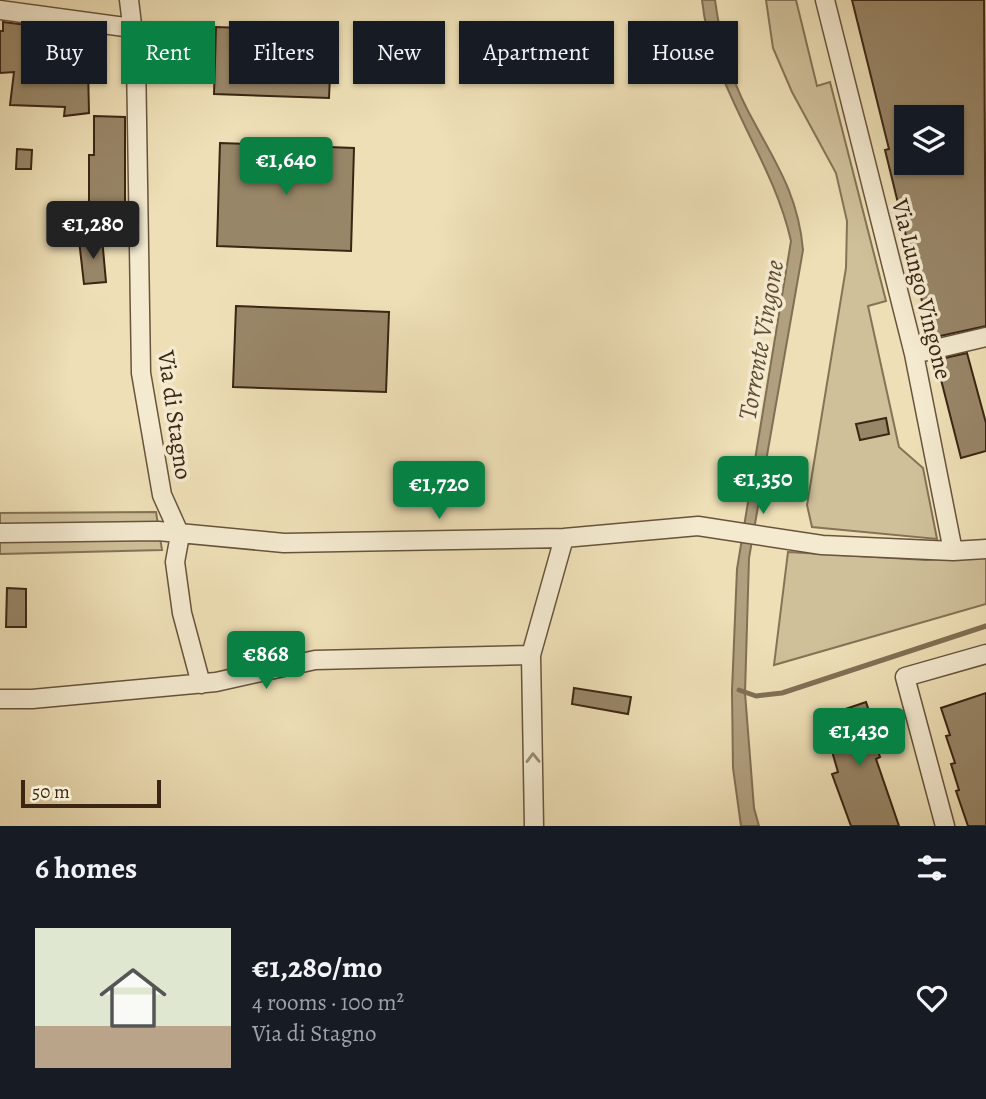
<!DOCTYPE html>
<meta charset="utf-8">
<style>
body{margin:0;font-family:Alegreya,serif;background:#242831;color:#f1f3f6;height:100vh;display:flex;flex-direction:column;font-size:26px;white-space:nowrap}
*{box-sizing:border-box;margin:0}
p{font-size:23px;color:#9ea1a6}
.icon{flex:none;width:38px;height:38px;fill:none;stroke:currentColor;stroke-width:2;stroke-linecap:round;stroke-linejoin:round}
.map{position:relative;height:826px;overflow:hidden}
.details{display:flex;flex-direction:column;background:#171b24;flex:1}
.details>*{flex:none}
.hud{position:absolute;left:21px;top:21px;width:945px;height:63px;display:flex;gap:14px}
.fabs{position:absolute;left:894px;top:105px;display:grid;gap:14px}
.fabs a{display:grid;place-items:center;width:70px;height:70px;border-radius:0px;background:#171b24;box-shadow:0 2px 5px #0004;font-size:35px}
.scale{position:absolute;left:21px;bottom:18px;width:140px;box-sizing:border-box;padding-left:7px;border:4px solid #3a2613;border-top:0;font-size:19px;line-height:24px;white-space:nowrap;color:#3a2613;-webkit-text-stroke:5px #f4ead0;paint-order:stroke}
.price{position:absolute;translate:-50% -60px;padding:0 16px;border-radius:7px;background:#0b8043;color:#fff;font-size:23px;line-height:46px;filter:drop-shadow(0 2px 4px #0008)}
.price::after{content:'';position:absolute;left:50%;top:42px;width:21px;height:16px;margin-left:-10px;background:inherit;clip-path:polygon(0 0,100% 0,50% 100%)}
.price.current{background:#222;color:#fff}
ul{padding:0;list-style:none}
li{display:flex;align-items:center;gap:21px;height:175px;padding:0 35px}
li span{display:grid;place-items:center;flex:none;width:196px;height:140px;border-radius:0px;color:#555}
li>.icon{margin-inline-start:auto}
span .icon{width:84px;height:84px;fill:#fffc;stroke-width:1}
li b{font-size:30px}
h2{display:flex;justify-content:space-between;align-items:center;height:84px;padding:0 35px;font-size:30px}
.pill{padding:0 24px;border-radius:0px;background:#171b24;box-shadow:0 2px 5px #0004;font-size:24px;line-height:63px}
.pill.current{background:#0b8043;color:#fff}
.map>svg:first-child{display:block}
.green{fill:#cfc09a;stroke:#847356;stroke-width:2}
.water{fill:#b1a07f;stroke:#816f54;stroke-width:2}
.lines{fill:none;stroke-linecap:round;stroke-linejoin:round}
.stream{stroke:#816f54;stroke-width:5}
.building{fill:#988668;stroke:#3a2613;stroke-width:2;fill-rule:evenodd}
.minor-casing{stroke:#67543c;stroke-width:21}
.minor{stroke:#f4ead0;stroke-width:18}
.oneway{stroke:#978872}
.labels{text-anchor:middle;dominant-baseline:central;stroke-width:7;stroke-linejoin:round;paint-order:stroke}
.street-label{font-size:24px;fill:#3a2613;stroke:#f4ead0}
.water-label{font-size:26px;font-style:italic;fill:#5e4b33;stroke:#f4ead0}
</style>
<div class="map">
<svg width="986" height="826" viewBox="0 0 986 826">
<rect width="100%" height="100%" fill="#eedfb6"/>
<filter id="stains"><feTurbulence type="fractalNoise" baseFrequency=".00286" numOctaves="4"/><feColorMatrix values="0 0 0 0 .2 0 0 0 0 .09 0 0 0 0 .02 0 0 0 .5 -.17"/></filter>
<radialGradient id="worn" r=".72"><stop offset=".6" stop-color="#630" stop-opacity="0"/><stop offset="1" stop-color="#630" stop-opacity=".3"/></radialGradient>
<!-- green -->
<path class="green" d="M 766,0 L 796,0 L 817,86 L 830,82 L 886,301 L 868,306 L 899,447 L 923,468 L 937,539 L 812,527 L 807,505 L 846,268 L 847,221 L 836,173 L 792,92 L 773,48 Z
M 156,512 L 162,550 L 0,554 L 0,513 Z
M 788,552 L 926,560 L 986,557 L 986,604 L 774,665 Z"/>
<!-- water -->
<path class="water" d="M 702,0 L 715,0 C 720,37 730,76 747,109 C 773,159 798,192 803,250 L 749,558 L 745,693 L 754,808 L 759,826 L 741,826 L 733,768 L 732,691 L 737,569 L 791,241 C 772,156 711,88 702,0 Z"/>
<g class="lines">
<!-- stream -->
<path class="stream" d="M 739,690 L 756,696 L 782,693 L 986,626"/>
</g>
<!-- building -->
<path class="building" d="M 852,0 L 984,0 L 986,326 L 931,338 L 885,150 L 889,149 ZM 940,111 L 940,114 L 952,111 L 952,163 L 906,163 L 906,117 Z
M 3,22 L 58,29 L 59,70 L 88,68 L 89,113 L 64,116 L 65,107 L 10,105 L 14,72 L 0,73 L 0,31 L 3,31 Z
M 216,27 L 332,31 L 329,98 L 214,94 Z
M 94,116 L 125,117 L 125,227 L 89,227 L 89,155 L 94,155 Z
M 220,143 L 354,148 L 351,251 L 217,246 Z
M 17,149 L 32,150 L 31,169 L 16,169 Z
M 102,238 L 106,282 L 84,284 L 79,240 Z
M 236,306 L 389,312 L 386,392 L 233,387 Z
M 967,353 L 986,423 L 986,451 L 961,458 L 936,360 Z
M 886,418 L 889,434 L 860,440 L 856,424 Z
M 7,588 L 26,589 L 26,627 L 6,627 Z
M 574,688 L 631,697 L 628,714 L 572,704 Z
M 986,693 L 986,826 L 968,826 L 956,791 L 959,790 L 951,764 L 955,763 L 946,736 L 950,735 L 941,708 Z
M 866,702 L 875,729 L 871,730 L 880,757 L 876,759 L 899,826 L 851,826 L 832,774 L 838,772 L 822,717 Z"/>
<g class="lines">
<defs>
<path id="minor" d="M 129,0 L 136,57 L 141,373 L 162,495 L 180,535 L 175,562 L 182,613 L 201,684
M 825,0 L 914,354 L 953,551
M 0,10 L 132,28
M 914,354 L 986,337
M 0,533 L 158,531 L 284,543 L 564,538 L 698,526 L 822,545 L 953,551 L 986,549
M 0,699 L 32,699 L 216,682 L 315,660 L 531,655
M 534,826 L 531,655 L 564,538
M 945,826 L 905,677 L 986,654"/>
</defs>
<!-- minor casing -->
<use href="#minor" class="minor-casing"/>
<!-- minor -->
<use href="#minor" class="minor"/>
</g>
<!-- one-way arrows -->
<defs><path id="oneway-chevron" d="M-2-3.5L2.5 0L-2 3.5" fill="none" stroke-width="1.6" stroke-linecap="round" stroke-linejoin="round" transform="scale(1.75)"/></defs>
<use class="oneway" href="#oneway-chevron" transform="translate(533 758) rotate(-91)"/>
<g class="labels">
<!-- street labels -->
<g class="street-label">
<text transform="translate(922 289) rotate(76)">Via Lungo Vingone</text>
<text transform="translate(175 415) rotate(82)">Via di Stagno</text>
</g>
<!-- water labels -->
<g class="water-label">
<text transform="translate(761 340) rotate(-80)">Torrente Vingone</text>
</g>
</g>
<rect width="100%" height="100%" filter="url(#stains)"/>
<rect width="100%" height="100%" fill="url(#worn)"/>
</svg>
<div class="fabs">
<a><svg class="icon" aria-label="layers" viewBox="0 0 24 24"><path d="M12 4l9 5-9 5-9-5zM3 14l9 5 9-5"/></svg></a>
</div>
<div class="scale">50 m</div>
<b class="price" style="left:286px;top:197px">€1,640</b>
<b class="price current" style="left:93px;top:261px">€1,280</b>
<b class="price" style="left:763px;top:516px">€1,350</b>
<b class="price" style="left:439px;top:521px">€1,720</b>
<b class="price" style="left:266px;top:691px">€868</b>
<b class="price" style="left:859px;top:768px">€1,430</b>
<div class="hud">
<a class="pill">Buy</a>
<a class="pill current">Rent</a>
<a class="pill">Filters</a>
<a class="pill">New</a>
<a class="pill">Apartment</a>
<a class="pill">House</a>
</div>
</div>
<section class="details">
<h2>6 homes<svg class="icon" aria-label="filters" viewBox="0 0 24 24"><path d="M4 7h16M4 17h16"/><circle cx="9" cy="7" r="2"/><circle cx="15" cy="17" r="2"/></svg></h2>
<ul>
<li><span style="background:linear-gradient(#dfe7d0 70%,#b9a48a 0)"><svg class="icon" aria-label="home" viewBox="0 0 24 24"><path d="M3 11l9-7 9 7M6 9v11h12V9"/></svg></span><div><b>€1,280/mo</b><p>4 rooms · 100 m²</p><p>Via di Stagno</p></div><svg class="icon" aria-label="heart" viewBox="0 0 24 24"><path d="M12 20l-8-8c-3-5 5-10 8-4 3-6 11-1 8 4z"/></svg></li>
</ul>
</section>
